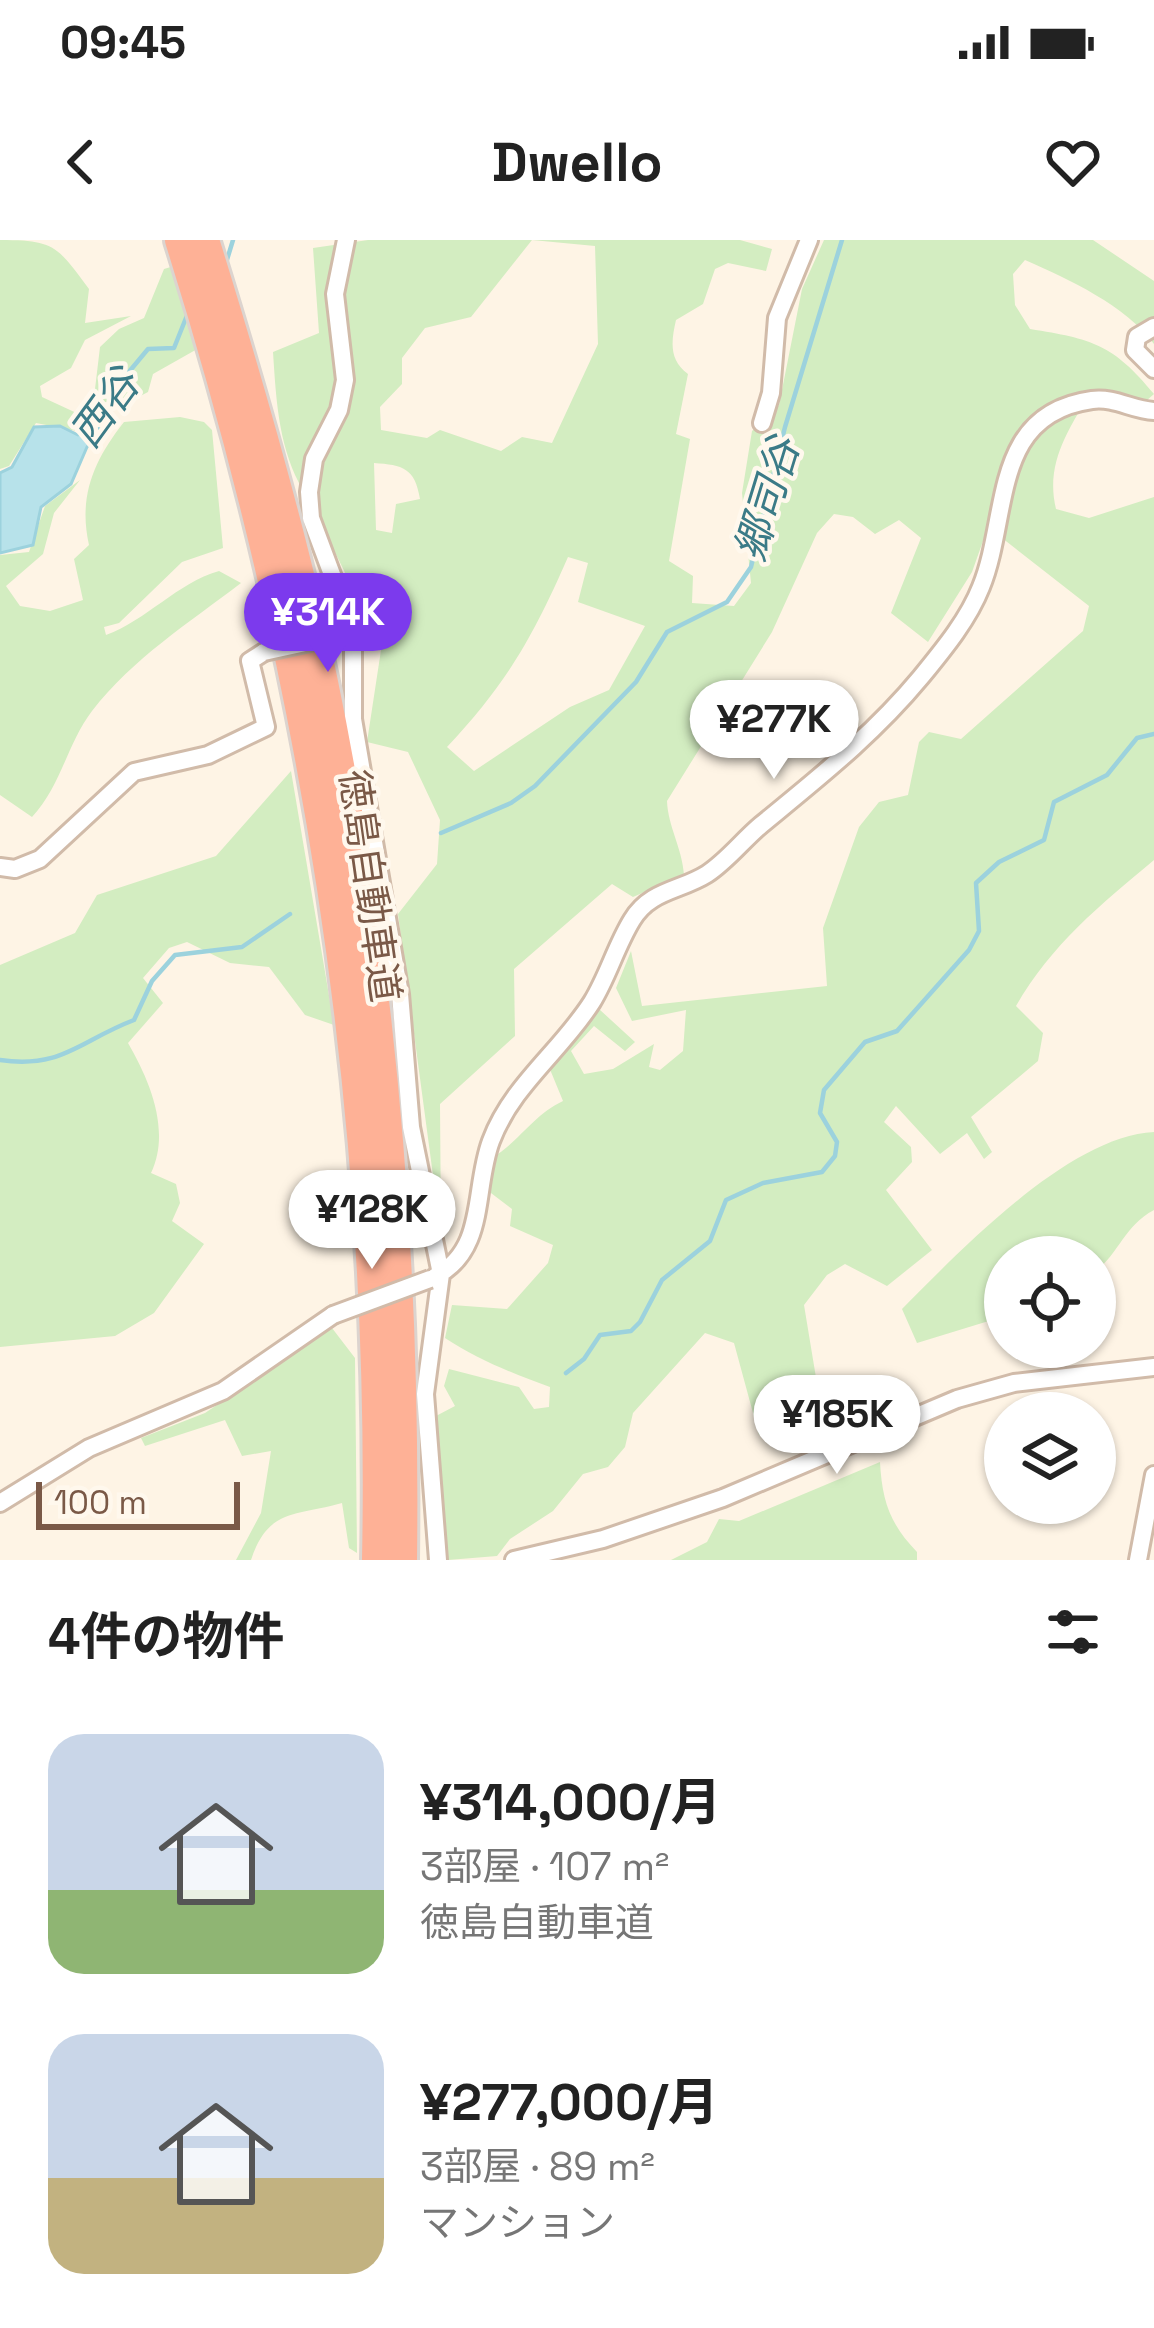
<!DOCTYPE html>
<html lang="ja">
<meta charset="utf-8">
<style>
body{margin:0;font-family:"Space Grotesk","Noto Sans JP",sans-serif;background:#f6f6f6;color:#222;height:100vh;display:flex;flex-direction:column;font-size:45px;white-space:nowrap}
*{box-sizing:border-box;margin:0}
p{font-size:39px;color:#767676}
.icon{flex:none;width:66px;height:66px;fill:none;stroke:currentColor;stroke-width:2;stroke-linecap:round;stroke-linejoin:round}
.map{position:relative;height:1320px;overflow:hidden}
.side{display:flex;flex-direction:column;background:#fff;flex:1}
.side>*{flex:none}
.tools{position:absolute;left:984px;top:996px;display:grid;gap:24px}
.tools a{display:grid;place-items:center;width:132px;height:132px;border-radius:50%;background:#fff;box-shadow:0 3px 9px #0004;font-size:60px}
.scale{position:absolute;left:36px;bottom:30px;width:204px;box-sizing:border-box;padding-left:12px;border:6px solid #7a5947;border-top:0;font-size:33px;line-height:42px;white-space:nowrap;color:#7a5947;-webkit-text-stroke:9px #fff8ed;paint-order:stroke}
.price{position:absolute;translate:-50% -102px;padding:0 27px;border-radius:42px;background:#fff;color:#222;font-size:39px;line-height:78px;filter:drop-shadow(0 3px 6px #0008)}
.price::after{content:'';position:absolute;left:50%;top:72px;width:36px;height:27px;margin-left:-18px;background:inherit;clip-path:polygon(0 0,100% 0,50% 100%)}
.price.on{background:#7c3aed;color:#fff}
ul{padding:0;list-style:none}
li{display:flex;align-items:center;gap:36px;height:300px;padding:0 48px}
li span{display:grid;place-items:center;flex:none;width:336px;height:240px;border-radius:36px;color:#555}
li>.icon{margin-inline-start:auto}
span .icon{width:144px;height:144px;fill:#fffc;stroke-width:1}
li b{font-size:51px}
h2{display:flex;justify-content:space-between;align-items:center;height:144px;padding:0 48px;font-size:51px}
.status{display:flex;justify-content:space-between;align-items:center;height:84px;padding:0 60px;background:#fff;direction:ltr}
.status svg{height:33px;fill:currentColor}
header{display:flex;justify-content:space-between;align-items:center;height:156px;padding:0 48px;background:#fff;font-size:54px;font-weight:700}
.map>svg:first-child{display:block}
.green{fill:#d3edc1;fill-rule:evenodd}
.water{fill:#b7e2ea;stroke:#9cd2dd;stroke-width:3}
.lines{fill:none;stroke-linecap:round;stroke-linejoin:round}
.stream{stroke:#9cd2dd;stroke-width:4.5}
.minor-casing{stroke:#d1bba9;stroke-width:22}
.motorway-casing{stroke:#dcd4cf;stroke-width:36}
.minor{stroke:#fff;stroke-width:16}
.motorway{stroke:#feb196;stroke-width:30}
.minor-bridge-casing{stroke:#d1bba9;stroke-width:22;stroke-linecap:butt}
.minor-bridge{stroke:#fff;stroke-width:16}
.labels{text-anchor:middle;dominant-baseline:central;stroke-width:9;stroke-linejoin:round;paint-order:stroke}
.street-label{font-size:39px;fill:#7a5947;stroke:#fff8ed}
.water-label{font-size:42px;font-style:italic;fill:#3b7b87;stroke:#fff8ed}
</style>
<div class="status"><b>09:45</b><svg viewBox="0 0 49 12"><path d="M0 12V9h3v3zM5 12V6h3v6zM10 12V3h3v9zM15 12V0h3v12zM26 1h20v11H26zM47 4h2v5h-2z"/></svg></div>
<header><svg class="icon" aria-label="back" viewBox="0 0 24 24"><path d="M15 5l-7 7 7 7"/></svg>Dwello<svg class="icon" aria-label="heart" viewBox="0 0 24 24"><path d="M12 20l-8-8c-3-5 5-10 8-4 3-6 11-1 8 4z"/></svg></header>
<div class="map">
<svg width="1154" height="1320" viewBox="0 0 1154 1320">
<rect width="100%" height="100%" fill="#fef4e5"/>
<!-- green -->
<path class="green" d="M 0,0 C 55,0 57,6 89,49 L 85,83 L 131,76 L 85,100 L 71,128 L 40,146 L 42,157 L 83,176 L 77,191 L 36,183 L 9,226 L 0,229 Z
M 368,0 L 740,0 L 772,9 L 766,31 L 728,23 L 715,29 L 703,64 L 676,80 C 671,102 669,120 688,134 L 676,194 L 690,199 L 669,321 L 693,336 L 692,363 L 734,366 L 751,343 L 742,253 L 752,191 L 779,165 L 802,49 L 824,0 L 1093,0 L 1154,41 L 1154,104 C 1125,65 1070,40 1025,20 L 1013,34 L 1015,65 L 1030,89 C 1092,99 1113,104 1154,154 L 1146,161 L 1091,152 C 1068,190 1045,224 1056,269 L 1089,278 L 1154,257 L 1154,620 C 1100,665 1051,705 1016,766 L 1043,793 L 1038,821 L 971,877 L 992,912 L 984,919 L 967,893 L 940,914 L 896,866 L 884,882 L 911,907 L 912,922 L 886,950 L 932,1010 L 887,1046 L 845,1024 L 827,1035 L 804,1065 L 823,1180 L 787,1201 L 759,1195 L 734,1103 L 705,1093 L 633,1173 L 625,1207 L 608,1227 L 583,1234 L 553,1271 L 510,1299 L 497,1316 L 448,1320 L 436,1176 L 455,1166 L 444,1146 L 449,1129 L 519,1147 L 534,1169 L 549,1167 L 550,1147 C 512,1133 478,1120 445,1098 L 452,1065 L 507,1069 L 548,1023 L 553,1005 L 510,986 L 512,969 L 487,950 L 492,918 C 520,901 533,875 563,861 L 549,827 L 599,769 L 635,802 L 625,811 L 594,786 L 571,811 L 584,834 L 613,829 L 654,804 L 649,827 L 660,830 L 683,811 L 686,770 L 632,781 L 616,748 L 631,711 L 642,766 L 827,746 L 823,688 L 859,587 L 879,562 L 908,555 L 919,502 L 929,492 L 961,499 L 1083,391 L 1089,366 L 988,287 L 972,332 L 928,402 L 891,373 L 921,298 L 899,280 L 875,294 L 853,277 L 834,274 L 817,293 L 772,392 L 667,561 C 668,587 682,607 684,635 L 633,657 L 612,644 L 514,729 L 515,796 L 440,864 L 441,995 L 398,674 L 437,624 L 440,580 L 408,512 L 367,502 L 383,397 L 367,390 C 352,337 323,292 299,243 C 278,202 276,157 273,112 L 319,93 L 313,8 ZM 532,0 L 595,6 L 598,104 L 552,203 L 522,197 L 501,211 L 440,190 L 427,198 L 381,190 L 380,167 L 402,144 L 402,118 L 425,88 L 471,77 ZM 374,223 C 403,225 415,228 420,259 L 396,264 L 392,293 L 376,290 ZM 568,317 L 588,323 L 578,362 L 645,386 L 609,450 L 570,467 L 474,531 L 447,507 C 507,443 533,397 568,317 Z
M 174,26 L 199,108 L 153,134 L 148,152 L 127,163 L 104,162 L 95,149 L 100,107 L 119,89 L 144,78 L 164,29 Z
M 180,177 L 204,182 L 212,190 L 223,308 L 182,322 L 119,383 L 104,387 L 106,395 C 147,380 177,343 219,331 L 241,343 C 189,383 133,418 92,471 C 67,504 61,546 32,577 L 0,555 L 0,315 L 29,312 L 45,266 L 80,240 L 54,273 L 43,314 L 6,346 L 20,366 L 50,371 L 83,360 L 74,319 L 89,305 C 78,256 94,220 124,182 Z
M 291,531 L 334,785 L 305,775 L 269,727 L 230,723 L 187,702 L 169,708 L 143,738 L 163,763 L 128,803 C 150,841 171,891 151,933 L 176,944 L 180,963 L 172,981 L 204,1004 L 154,1073 L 115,1096 L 0,1107 L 0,725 L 75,693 L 97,655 L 216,616 Z
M 1154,892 L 1154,970 C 1124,986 1120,1012 1095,1032 L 1095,1017 L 1005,1017 L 1005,1076 L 917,1103 L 902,1069 C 961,1010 1069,896 1154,892 Z
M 332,1088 L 355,1118 L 357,1313 L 349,1308 L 342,1263 C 296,1276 268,1268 251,1320 L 236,1320 L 261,1273 L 271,1211 L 242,1216 L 225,1180 L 145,1206 L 141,1198 L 205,1173 Z
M 880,1222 C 882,1261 890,1284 917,1312 L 917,1320 L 671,1320 L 707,1302 L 719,1279 L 739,1281 Z"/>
<!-- water -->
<path class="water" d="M 60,186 L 78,195 L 103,188 L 87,207 L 71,244 L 41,267 L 33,305 L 0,313 L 0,233 L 12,227 L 34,187 Z"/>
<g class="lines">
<!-- stream -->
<path class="stream" d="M 226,23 L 233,0
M 98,192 L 123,139 L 148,109 L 174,108 L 188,73
M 441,593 L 511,563 L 535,546 L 636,442 L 667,392 L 727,362 L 751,327 L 785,187 L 842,0
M 0,820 C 62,829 79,801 134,780 L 152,741 L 175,715 L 242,707 L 290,674
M 566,1133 L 584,1119 L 600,1095 L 631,1091 L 640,1082 L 662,1040 L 710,1001 L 726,960 L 763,943 L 822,932 L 835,916 L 837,902 L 820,873 L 824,850 L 865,802 L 897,791 L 969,710 L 979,691 L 976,643 L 999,622 L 1044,600 L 1054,562 L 1107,535 L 1137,498 L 1154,494"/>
<defs>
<path id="minor" d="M 346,0 L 335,54 L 345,140 L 339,170 L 314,219 L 309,252 L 311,278 L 353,391 L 353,479 L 400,754 L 411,887 L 441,1034 L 425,1154 L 438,1320
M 1154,87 L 1137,97 L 1135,110 L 1154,129
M 762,183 L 771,153 L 777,78 L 809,0
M 0,627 L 15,629 L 40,619 L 134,532 L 208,515 L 266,487 L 250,421 L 264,412
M 436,1036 C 487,1009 473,949 491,901 C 512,845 561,811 592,762 C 608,736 616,706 632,680 C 650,650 680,651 707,634 C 727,621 743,600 761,585 C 818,538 873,495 921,437 C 943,410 968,380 981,347 C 1010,276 990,174 1092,160 C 1115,157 1132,170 1154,171
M 0,1263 L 89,1208 L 223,1151 L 333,1075
M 514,1320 L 603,1299 L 723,1258 L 957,1159 L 1014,1143 L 1154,1127
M 1138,1320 L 1154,1235"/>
<path id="motorway" d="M 180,0 C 315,428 386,871 377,1320
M 204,0 C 241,119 276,238 305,360 C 377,672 406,1000 402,1320"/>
</defs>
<!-- minor casing -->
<use href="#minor" class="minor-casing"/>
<!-- motorway casing -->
<use href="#motorway" class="motorway-casing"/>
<!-- minor -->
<use href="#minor" class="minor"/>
<!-- motorway -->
<use href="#motorway" class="motorway"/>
<defs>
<path id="minor-bridge" d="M 264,412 L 342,395
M 333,1075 L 430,1039"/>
</defs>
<!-- minor-bridge casing -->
<use href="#minor-bridge" class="minor-bridge-casing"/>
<!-- minor-bridge -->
<use href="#minor-bridge" class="minor-bridge"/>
</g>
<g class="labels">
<!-- street labels -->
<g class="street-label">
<text transform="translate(370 646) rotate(82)">徳島自動車道</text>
</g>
<!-- water labels -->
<g class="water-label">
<text transform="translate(105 168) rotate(-54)">西谷</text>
<text transform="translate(767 259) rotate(-73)">郷司谷</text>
</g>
</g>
</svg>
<div class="tools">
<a><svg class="icon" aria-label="locate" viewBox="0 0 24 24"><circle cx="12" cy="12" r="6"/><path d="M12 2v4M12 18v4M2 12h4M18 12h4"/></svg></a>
<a><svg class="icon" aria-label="layers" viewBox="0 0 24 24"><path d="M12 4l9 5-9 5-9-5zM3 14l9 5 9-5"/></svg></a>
</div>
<div class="scale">100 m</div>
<b class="price on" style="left:328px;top:435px">¥314K</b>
<b class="price" style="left:774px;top:542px">¥277K</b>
<b class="price" style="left:372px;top:1032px">¥128K</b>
<b class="price" style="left:837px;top:1237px">¥185K</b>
</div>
<section class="side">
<h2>4件の物件<svg class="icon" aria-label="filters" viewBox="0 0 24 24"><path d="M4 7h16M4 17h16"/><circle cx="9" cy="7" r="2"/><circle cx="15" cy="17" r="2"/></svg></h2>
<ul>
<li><span style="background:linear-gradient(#c9d6e8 65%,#8fb573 0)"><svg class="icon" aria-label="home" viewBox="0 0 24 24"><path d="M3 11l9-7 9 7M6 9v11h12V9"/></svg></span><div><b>¥314,000/月</b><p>3部屋 · 107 m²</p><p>徳島自動車道</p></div></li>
<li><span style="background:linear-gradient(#c9d6e8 60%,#c2b280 0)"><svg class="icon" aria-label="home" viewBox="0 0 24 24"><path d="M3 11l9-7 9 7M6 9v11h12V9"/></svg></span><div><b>¥277,000/月</b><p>3部屋 · 89 m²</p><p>マンション</p></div></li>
</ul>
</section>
